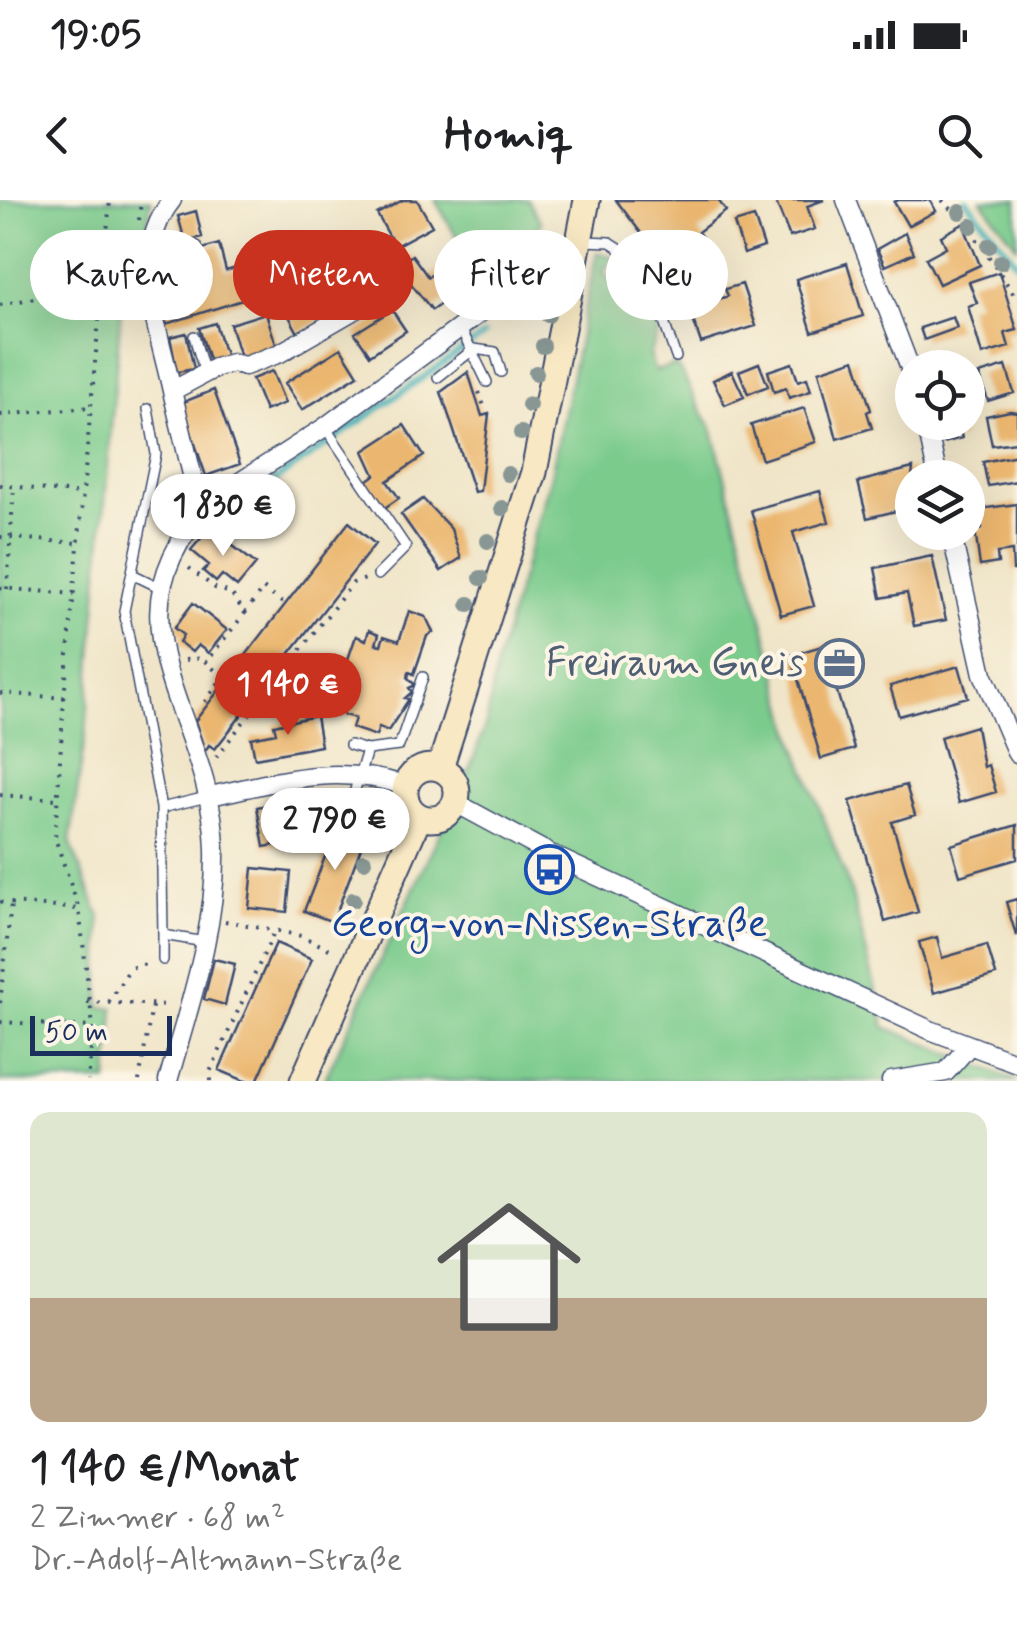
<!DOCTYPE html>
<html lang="de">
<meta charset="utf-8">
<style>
body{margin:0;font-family:Mynerve,sans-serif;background:#f2f2f2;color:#202124;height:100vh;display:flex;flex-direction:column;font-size:38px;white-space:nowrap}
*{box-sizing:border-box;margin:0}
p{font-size:32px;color:#757577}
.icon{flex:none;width:55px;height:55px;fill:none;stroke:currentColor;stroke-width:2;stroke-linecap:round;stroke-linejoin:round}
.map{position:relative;height:881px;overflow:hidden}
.side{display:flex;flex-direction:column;background:#fff;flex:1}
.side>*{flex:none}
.guide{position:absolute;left:30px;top:30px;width:958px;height:90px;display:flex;gap:20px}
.buttons{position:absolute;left:895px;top:150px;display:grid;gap:20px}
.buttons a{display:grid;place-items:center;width:90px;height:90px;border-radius:50%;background:#fff;box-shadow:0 10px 40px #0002;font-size:50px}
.scale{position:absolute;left:30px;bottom:25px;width:142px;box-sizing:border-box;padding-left:10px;border:5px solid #1b2f5e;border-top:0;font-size:28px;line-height:35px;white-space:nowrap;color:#1b2f5e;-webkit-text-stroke:8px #fcf5e5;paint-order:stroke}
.price{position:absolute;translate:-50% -85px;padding:0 22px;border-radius:35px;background:#fff;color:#222;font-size:32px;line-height:65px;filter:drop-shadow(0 2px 5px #0008)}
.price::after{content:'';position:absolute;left:50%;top:60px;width:30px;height:22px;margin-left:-15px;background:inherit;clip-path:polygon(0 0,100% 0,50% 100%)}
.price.active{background:#c8321e;color:#fff}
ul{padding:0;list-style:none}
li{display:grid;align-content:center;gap:20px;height:530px;padding:0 30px}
li span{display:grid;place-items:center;height:310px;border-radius:20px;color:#555}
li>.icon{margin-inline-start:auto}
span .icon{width:180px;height:180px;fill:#fffc;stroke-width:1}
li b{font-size:42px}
.pill{padding:0 35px;border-radius:45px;background:#fff;box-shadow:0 10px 40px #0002;font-size:35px;line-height:90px}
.pill.active{background:#c8321e;color:#fff}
.status{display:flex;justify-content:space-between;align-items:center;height:70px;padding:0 50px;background:#fff;direction:ltr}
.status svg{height:28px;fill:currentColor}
header{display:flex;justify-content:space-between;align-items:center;height:130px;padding:0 30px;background:#fff;font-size:45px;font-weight:800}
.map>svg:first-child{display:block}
.green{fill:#7acb8c;stroke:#4a7d75;stroke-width:2.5}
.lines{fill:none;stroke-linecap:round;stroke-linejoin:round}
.stream{stroke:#42b2ba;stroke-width:6}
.building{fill:#ebb76f}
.service-casing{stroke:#3b4a6e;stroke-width:12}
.minor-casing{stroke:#3b4a6e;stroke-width:21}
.secondary-casing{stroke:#3b4a6e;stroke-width:29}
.path{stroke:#3b4a6e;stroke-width:4;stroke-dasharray:2.5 8;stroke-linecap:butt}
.service{stroke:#fff;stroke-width:9}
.minor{stroke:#fff;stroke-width:18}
.secondary{stroke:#f8e8c3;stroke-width:25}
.tree{fill:#889694}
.labels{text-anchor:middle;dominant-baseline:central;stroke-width:8;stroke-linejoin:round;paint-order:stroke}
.service-label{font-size:40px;fill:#4e5e75;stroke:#fcf5e5;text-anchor:end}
.transit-label{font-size:40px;fill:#164399;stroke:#fcf5e5}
</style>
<div class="status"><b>19:05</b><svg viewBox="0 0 49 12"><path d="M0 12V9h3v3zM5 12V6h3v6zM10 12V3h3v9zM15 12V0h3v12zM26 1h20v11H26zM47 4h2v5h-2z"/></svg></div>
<header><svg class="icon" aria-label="back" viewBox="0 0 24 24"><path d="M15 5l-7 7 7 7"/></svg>Homiq<svg class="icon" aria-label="search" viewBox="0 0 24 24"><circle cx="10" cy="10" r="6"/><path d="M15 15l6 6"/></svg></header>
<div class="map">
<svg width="1017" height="881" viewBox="0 0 1017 881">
<rect width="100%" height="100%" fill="#fcf5e5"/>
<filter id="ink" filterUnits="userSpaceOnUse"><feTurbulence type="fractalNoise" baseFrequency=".01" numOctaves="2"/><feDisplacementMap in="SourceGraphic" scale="20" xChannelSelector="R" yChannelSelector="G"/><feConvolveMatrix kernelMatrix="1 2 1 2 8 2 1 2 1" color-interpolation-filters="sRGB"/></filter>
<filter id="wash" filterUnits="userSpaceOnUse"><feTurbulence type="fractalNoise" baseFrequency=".0048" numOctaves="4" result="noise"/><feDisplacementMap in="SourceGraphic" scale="40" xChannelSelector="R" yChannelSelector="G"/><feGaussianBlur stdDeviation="2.25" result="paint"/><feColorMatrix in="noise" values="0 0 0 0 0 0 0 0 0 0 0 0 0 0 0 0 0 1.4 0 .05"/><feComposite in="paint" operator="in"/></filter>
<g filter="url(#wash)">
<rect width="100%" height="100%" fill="#f0e5c8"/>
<!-- green -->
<path class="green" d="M 0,0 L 151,0 L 146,33 L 127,36 L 86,531 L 70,642 L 100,717 L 100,807 L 114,808 L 108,881 L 0,881 Z
M 435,0 L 528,0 L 541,23 L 488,90 Z
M 981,0 L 1017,0 L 1017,46 Z
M 597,52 L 615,57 L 603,71 L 638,116 L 650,109 L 658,134 L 649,155 L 655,171 L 676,165 C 692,186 696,207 712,228 L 795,543 L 851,691 L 885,827 L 1017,881 L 324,881 L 470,568 L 487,521 L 496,465 L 551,275 Z"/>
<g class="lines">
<!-- stream -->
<path class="stream" d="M 966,0 L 1017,63
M 220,326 L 241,304 L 484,135"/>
</g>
<g id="blocks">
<!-- building -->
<path class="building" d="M 403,0 L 417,0 L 432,26 L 395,46 L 377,14 Z
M 616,0 L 718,0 L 726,11 L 698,32 L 712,51 L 675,78 Z
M 775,0 L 824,0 L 807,6 L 815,29 L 790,37 Z
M 898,0 L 930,0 L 936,11 L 908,26 L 894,2 Z
M 196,11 L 202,37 L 185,41 L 178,16 Z
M 754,17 L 764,47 L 744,54 L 734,23 Z
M 963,24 L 980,65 L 939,84 L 926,58 L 946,47 L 941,36 Z
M 905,33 L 914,53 L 885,66 L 877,49 Z
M 551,37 L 559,42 L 547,59 L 539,54 Z
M 219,44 L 226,71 L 239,67 L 249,98 L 166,124 L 156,92 L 183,84 L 175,57 Z
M 412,55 L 428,77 L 447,63 L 464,88 L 432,110 L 397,66 Z
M 361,59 L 377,87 L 342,106 L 328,78 Z
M 847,63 L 863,116 L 812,132 L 796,79 Z
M 999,72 L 1017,130 L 1005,133 L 1009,147 L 982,155 L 968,106 L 977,103 L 969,82 Z
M 316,81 L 334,113 L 298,133 L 281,101 Z
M 742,84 L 756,126 L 701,143 L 687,102 L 699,98 L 701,105 L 728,96 L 725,89 Z
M 392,110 L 406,131 L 370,155 L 355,133 Z
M 266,113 L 277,148 L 241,160 L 230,124 Z
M 953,117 L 957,128 L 924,140 L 920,128 Z
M 215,123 L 227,161 L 211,166 L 199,128 Z
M 186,133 L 194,169 L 177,172 L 170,137 Z
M 341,148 L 358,175 L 302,210 L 285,183 Z
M 855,159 L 871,210 L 867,212 L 872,228 L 837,239 L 819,171 Z
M 759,163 L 768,186 L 748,194 L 739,171 Z
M 792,163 L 798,181 L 807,178 L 811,191 L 789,198 L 786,188 L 774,192 L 768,171 Z
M 1006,166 L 1014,193 L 988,201 L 979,174 Z
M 272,171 L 285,203 L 265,211 L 252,179 Z
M 732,171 L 744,197 L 725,205 L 713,180 Z
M 468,172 L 482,216 L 489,214 L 480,291 L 474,292 L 441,192 Z
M 214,190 L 240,264 L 206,276 L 181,203 Z
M 804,208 L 816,242 L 762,260 L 751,225 Z
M 1010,211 L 1017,212 L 1017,242 L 992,245 L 986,216 Z
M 938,222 L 969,222 L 969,224 L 959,227 L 962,238 L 944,243 Z
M 404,225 L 424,256 L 387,281 L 399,298 L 383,309 L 364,283 L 375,275 L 364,251 Z
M 1017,255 L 1017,281 L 988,286 L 983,262 Z
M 913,268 L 909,308 L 867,318 L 858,282 Z
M 820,291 L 829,322 L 793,332 L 814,406 L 781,415 L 751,310 Z
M 423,299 L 451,329 L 461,358 L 441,371 L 401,314 Z
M 1017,304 L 1017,370 L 1013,370 L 1012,351 L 997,353 L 998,363 L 980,366 L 975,330 L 982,329 L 979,309 Z
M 349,322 L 375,344 L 215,549 L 209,545 L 205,551 L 195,521 Z
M 210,328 L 256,364 L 237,387 L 222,375 L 216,382 L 203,371 L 209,365 L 191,350 Z
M 932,356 L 946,420 L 914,426 L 907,393 L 881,398 L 875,368 Z
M 193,403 L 227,430 L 208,453 L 198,445 L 192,452 L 179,442 L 183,435 L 174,428 Z
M 409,411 L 426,417 L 433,432 L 427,436 L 414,474 L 409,472 L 408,478 L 415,485 L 409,488 L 412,492 L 405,498 L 409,499 L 388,531 L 379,527 L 376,536 L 352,528 L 355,518 L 344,515 L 338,488 L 356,436 L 366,440 L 369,430 L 379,434 L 376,444 L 381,445 L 384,436 L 399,441 Z
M 842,440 L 851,470 L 832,475 L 854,549 L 821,559 L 791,455 Z
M 959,466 L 968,497 L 899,516 L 890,486 Z
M 316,516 L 321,546 L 255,558 L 251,538 L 276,533 L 274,525 Z
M 976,526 L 983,567 L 988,565 L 996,592 L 959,603 L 940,537 Z
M 906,585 L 915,615 L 892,622 L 918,712 L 885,722 L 850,601 Z
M 294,600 L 301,640 L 264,647 L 257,607 Z
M 338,623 L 366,634 L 333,722 L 304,711 Z
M 1017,625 L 1017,659 L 960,676 L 951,645 Z
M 253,668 L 291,672 L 287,712 L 249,708 Z
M 1017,699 L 1017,735 L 1016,735 L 1006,702 Z
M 937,737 L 942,758 L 987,745 L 996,775 L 934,793 L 919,742 Z
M 276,743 L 312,759 L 257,881 L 245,881 L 219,870 Z
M 214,759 L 235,764 L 225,805 L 204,799 Z"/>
</g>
</g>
<g filter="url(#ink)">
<use href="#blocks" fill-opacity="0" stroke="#3b4a6e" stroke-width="2.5"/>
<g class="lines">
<defs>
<path id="service" d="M 583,41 L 610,42 L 618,47 L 655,96 L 676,157
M 151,58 L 197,46
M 459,58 L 488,108
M 461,129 L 487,182
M 194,136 L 205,174
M 438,177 L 474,149 L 495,152 L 501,172
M 148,209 L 156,254 L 124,411 L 161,608 L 163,735 L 205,742
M 325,227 L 406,347 L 378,375
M 148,295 L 201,312
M 132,374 L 161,388
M 350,545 L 367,550 L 399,546 L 423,477
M 161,608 L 207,597
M 344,626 L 367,550
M 163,735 L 163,760"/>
<path id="minor" d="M 172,0 C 128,55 159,129 172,191
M 846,0 L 912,173
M 926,222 L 938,278
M 201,312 L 172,191 L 215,168 L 232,163 L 245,166 L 280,153 L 377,97
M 951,332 L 983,474 L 1017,554
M 210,596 C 280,581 336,563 406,586
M 456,603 L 554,656 L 930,830 L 1017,863
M 168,881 C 189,806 217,727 215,649 C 212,515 91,422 215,298 L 325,227 L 503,96 L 529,88
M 891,881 L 946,872 L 969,846"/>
<path id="secondary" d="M405 593a26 26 0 1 1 52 0a26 26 0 1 1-52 0Z
M 440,568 L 534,272 L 587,0
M 303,881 L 419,617"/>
</defs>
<!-- service casing -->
<use href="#service" class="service-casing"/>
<!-- minor casing -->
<use href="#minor" class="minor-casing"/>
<!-- secondary casing -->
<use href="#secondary" class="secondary-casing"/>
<!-- path -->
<path class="path" d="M 942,0 L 969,27 L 1017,99
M 139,20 L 141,0
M 0,105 L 100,85
M 479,192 L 484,206
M 0,215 L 91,207
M 0,285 L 83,294
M 0,337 L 79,343
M 189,368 L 215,388 L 231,393 L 245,413 L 206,462
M 0,388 L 74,394
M 7,389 L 14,286
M 245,413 L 263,388 L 285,405
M 185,460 L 201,458 L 223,477 L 200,508
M 0,493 L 64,498 L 55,638 L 79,709
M 64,498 L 110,0
M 216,557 L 353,383 L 366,379
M 0,595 L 57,599
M 0,702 L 79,709 L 93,827 L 88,881
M 225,721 L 275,730
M 87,802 L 170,805
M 109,802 L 130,768 L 150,763
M 0,803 L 11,704
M 0,822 L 93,827
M 139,881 L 152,806
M 211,881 L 210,872 L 275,730 L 301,736 L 336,752"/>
<!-- service -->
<use href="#service" class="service"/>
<!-- minor -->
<use href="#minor" class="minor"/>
<!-- secondary -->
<use href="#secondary" class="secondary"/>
</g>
<!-- trees -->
<g class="tree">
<circle cx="960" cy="12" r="8"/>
<circle cx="971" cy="26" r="8"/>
<circle cx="989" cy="46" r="8"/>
<circle cx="1001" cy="62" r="8"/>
<circle cx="548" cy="115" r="8"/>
<circle cx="543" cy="146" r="8"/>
<circle cx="536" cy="173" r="8"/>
<circle cx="529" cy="205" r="8"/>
<circle cx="521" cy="233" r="8"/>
<circle cx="508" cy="274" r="8"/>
<circle cx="502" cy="308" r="8"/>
<circle cx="488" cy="341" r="8"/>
<circle cx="481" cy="378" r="8"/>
<circle cx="469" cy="404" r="8"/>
<circle cx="364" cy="661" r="8"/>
<circle cx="353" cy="700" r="8"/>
</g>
</g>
<!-- icons -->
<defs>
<symbol id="office-ring" viewBox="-11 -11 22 22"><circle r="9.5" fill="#fcf5e5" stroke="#5c6f8a" stroke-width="1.5"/><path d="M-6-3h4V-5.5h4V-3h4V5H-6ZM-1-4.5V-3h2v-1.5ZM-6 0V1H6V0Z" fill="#5c6f8a"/></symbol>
<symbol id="bus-ring" viewBox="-11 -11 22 22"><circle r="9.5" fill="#fcf5e5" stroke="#1a4fb4" stroke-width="1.5"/><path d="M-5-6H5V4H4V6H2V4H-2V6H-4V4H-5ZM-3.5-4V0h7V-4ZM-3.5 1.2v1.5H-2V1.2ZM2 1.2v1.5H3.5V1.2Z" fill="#1a4fb4"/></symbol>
</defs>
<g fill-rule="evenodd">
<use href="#office-ring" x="812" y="436" width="55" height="55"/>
<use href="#bus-ring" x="522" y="642" width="55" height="55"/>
</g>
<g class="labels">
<!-- service labels -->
<g class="service-label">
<text x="804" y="464">Freiraum Gneis</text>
</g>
<!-- transit labels -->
<g class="transit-label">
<text x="549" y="725">Georg-von-Nissen-Straße</text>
</g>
</g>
</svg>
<div class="buttons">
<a><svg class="icon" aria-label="locate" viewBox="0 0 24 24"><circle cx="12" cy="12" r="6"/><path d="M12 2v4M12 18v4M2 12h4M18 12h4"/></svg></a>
<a><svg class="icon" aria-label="layers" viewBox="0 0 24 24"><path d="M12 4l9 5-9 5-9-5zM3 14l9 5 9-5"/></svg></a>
</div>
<div class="scale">50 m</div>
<b class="price" style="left:223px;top:359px">1 830 €</b>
<b class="price active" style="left:288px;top:538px">1 140 €</b>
<b class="price" style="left:335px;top:673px">2 790 €</b>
<div class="guide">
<a class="pill">Kaufen</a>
<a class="pill active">Mieten</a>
<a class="pill">Filter</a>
<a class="pill">Neu</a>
</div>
</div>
<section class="side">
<ul>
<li><span style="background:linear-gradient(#dfe7d0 60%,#b9a48a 0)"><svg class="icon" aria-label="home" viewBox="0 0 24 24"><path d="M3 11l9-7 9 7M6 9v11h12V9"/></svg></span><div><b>1 140 €/Monat</b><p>2 Zimmer · 68 m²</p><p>Dr.-Adolf-Altmann-Straße</p></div></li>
</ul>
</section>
